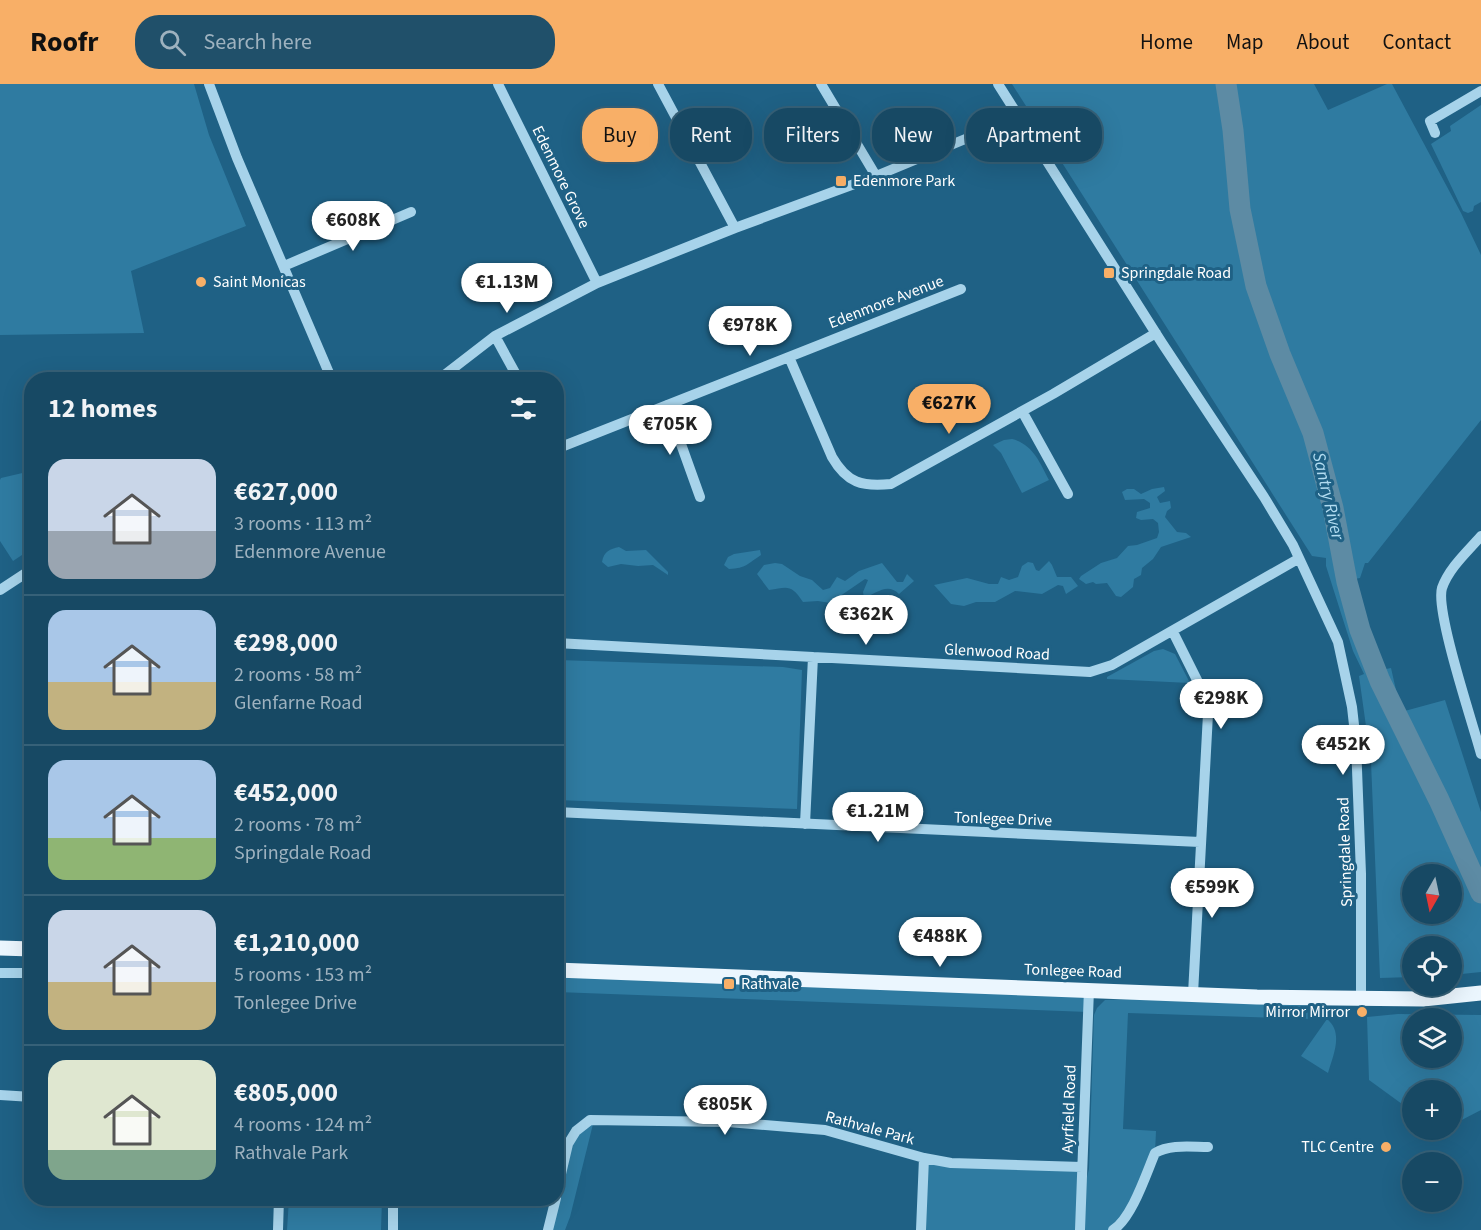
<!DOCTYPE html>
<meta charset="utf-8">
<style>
body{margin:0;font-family:"Source Sans 3",sans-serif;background:#20506a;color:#f1f3f6;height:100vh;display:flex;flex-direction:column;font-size:22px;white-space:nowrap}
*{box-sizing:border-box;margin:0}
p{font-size:20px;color:#9eb2bf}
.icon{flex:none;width:33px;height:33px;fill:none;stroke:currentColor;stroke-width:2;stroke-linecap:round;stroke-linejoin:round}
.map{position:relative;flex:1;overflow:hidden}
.panel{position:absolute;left:24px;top:288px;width:540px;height:834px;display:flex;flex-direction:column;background:#174964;border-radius:24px;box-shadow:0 6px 24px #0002,0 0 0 2px #366178}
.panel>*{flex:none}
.hud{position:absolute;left:582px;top:24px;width:570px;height:54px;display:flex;gap:12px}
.needle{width:39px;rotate:189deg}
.controls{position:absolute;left:1402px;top:780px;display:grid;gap:12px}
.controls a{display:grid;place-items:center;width:60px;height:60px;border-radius:50%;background:#174964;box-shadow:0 6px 24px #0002,0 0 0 2px #366178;font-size:30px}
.price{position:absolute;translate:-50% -51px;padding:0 14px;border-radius:21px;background:#fff;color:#222;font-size:20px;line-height:39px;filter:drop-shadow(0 2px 3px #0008)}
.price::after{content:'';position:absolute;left:50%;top:36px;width:18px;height:14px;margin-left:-9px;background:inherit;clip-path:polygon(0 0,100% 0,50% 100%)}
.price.current{background:#f8af67;color:#111}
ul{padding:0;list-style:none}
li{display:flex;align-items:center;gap:18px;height:150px;padding:0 24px}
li+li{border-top:2px solid #366178}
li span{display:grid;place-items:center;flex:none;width:168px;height:120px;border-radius:18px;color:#555}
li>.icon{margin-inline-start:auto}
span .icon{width:72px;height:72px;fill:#fffc;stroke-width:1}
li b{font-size:26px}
h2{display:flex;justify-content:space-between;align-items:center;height:72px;padding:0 24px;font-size:26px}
.pill{padding:0 21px;border-radius:24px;background:#174964;box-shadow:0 6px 24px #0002,0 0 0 2px #366178;font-size:21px;line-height:54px}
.pill.current{background:#f8af67;color:#111}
header{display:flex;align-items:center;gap:36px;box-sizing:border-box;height:84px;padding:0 30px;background:#f8af67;color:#111}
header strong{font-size:28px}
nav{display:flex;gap:33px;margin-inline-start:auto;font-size:21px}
.search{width:420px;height:54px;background:#20506a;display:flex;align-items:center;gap:15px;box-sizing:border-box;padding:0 21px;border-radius:24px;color:#9eb2bf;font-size:22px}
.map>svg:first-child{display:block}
.green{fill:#2f7ba1;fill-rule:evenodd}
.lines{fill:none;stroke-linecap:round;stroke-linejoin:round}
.river{stroke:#5d8ba4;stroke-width:21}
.minor{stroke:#a7d3ea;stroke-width:10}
.major{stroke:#ebf6fe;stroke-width:15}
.poi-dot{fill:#f8af67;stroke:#1f6185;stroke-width:2}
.labels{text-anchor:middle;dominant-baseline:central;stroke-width:6;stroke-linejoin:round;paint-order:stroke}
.street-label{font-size:16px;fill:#fff;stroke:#1f6185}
.poi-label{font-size:16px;fill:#fff;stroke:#1f6185;text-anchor:start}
.water-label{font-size:18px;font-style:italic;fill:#b2dcf1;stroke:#1f6185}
</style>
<header>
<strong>Roofr</strong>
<div class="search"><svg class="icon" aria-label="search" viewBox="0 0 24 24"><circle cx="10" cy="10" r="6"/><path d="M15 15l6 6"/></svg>Search here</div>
<nav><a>Home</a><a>Map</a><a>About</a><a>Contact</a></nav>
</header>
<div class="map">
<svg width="1481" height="1146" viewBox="0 0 1481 1146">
<rect width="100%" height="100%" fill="#1f6185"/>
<!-- green -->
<path class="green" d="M 0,0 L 194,0 L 209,51 L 246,142 L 131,187 L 144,249 L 0,251 Z
M 1012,0 L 1314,0 L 1328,26 L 1387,0 L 1392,0 L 1461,129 L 1481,171 L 1481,336 L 1368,479 L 1365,479 L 1360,494 L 1355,495 L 1372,558 L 1381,586 L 1391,584 L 1401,628 L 1445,616 L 1481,728 L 1481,888 L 1452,891 L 1452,862 L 1413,862 L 1413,893 L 1380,894 L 1371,678 L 1359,592 L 1364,590 L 1353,567 L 1326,482 L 1326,474 L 1312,472 ZM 1413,790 L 1452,790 L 1452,830 L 1413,830 Z
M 1481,21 L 1481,118 L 1474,122 L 1473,127 L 1468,129 L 1463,127 L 1431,60 L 1451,47 L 1450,42 Z
M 1012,355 C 1033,360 1040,379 1049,396 L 1022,409 L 1001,369 L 993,361 L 1004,356 Z
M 31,387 L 31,465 L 13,477 L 0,457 L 0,396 L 1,394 Z
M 1164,403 L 1165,407 L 1157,413 L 1160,419 L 1170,417 L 1171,424 L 1167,427 L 1165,433 L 1177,448 L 1186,449 L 1191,453 L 1161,463 L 1153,475 L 1142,484 L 1141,491 L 1134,495 L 1133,503 L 1121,513 L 1116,512 L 1107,499 L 1096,500 L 1093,498 L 1086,500 L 1079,495 L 1081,492 L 1101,479 L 1117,474 L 1128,462 L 1137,461 L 1157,454 L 1159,448 L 1158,439 L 1153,435 L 1141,436 L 1136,434 L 1137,428 L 1150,424 L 1150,419 L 1144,415 L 1125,416 L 1122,408 L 1127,405 L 1134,405 L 1141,410 L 1152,405 Z
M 619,463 L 626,467 L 646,466 L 668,488 L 668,491 L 653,481 L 638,482 L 621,480 L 608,483 L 602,478 C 604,467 610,465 619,463 Z
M 760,466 L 761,471 C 747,480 747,484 729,485 L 724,481 L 728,473 L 734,470 Z
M 1049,477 L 1052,481 L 1057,493 L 1071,493 L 1078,502 L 1066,510 L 1063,502 L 1058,501 L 1042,510 L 1015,507 L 995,518 L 976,518 L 964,522 L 951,520 L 934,501 L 967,494 L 989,500 L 998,500 L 1001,493 L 1009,496 L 1018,493 L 1022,482 L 1028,478 L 1033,479 L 1036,486 L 1039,487 Z
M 775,479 L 782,480 L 800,492 L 812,496 L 823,506 L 830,504 L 837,493 L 845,497 L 859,487 L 882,479 L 897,498 L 903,498 L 907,490 L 914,497 L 899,510 C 887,498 876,510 864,514 L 863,508 L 868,496 L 865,495 L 830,519 L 818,517 L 803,518 C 791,500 788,503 769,506 L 757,490 L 764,481 Z
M 1163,565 L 1175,570 L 1190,599 L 1107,595 L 1107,593 L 1154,567 Z
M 557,576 L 783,583 L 802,586 L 797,725 L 557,716 Z
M 557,886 L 1089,905 L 1088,928 L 557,908 Z
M 1131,915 L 1314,922 L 1314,935 L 1128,929 L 1123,1045 L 1156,1047 L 1155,1069 L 1133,1119 L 1112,1146 L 921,1146 L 924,1074 L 1079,1085 L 1081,1117 L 1089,1085 L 1094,931 L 1097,924 L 1105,916 Z
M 1398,930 L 1481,931 L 1481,1026 L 1452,1041 L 1452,1006 L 1413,1006 L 1413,1028 L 1369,996 L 1367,933 ZM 1413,934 L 1452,934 L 1452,974 L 1413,974 Z
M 1327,935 C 1344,949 1333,971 1328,989 L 1301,972 Z
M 594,1036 L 570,1133 L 565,1146 L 548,1146 L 569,1060 Z
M 289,1115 L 382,1115 L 381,1146 L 287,1146 Z"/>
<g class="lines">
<!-- river -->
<path class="river" d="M 1226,0 L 1233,46 L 1240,125 L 1256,202 L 1280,270 L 1313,349 L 1333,424 L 1347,498 L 1360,546 L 1380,597 L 1439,716 L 1481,809"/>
<!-- minor -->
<path class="minor" d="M 209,0 L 237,74 L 332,296
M 498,0 L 597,199
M 658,0 L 735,144
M 821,0 L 876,92
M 998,0 L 1162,259 L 1264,413 L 1293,461 L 1338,558 L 1352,623 L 1356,659 L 1361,790 L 1361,913
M 1435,49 L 1430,37 L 1481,7
M 284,182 L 411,128
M 495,252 L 519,296
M 789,273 L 832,373 C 847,399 862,403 891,400 L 1053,310 L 1156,249
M 438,296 L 495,252 L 597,199 L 735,144 L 876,92 L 987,46 L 1017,31
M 667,321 L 700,413
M 1022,327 L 1068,410
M 556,365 L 961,205
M 1481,452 C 1467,468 1449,484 1442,504 C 1435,527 1473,640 1481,670
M 0,506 L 32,485
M 1173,548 L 1203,608 L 1208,630 L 1193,910
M 556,559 L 1090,588 L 1112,581 L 1298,475
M 556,728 L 1200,758
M 805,740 L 813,573
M 0,889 L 32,889
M 0,1011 L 32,1013
M 556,1111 L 568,1060 L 576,1047 L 590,1036 L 728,1038 L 825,1046 L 924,1074 L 951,1079 L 1082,1083
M 278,1146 L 279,1114
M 393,1146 L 393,1114
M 548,1146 L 556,1114
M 921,1146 L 924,1074
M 1080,1146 L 1089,905
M 1113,1146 C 1132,1134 1146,1090 1155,1069 C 1170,1060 1191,1063 1208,1063"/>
<!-- major -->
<path class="major" d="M 0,864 L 32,865
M 556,886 L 1257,913 L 1423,915 L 1481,909"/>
</g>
<!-- markers -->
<g class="poi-dot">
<rect x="835" y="91" width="12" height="12" rx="3"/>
<rect x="1103" y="183" width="12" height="12" rx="3"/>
<circle cx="201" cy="198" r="6"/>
<rect x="723" y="894" width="12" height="12" rx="3"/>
<circle cx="1362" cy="928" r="6"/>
<circle cx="1386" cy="1063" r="6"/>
</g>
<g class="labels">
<!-- street labels -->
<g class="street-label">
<text transform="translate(561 93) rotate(64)">Edenmore Grove</text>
<text transform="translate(886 218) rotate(-21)">Edenmore Avenue</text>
<text transform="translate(997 568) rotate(3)">Glenwood Road</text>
<text transform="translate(1003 735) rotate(2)">Tonlegee Drive</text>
<text transform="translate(1345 768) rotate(-92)">Springdale Road</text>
<text transform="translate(1073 887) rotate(2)">Tonlegee Road</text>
<text transform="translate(1069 1025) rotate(-88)">Ayrfield Road</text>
<text transform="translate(870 1044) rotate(15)">Rathvale Park</text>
</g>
<!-- poi labels -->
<g class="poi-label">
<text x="853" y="97">Edenmore Park</text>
<text x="1121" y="189">Springdale Road</text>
<text x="213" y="198">Saint Monicas</text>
<text x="741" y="900">Rathvale</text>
<text x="1350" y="928" text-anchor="end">Mirror Mirror</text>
<text x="1374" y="1063" text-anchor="end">TLC Centre</text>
</g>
<!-- water labels -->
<g class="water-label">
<text transform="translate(1328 412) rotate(77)">Santry River</text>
</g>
</g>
</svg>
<div class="controls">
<a><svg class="needle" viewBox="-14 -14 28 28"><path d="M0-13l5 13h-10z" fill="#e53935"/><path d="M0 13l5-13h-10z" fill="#9eb2bf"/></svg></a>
<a><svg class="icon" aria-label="locate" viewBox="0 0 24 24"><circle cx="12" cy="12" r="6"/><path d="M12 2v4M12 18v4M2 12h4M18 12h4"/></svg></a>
<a><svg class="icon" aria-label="layers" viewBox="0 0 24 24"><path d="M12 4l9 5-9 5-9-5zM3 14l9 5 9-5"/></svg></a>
<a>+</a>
<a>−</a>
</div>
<b class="price" style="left:353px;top:168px">€608K</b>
<b class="price" style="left:507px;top:230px">€1.13M</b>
<b class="price" style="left:750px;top:273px">€978K</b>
<b class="price current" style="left:949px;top:351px">€627K</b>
<b class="price" style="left:670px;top:372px">€705K</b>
<b class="price" style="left:866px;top:562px">€362K</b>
<b class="price" style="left:1221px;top:646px">€298K</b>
<b class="price" style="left:1343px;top:692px">€452K</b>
<b class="price" style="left:878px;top:759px">€1.21M</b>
<b class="price" style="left:1212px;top:835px">€599K</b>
<b class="price" style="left:940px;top:884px">€488K</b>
<b class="price" style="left:725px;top:1052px">€805K</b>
<div class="hud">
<a class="pill current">Buy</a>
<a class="pill">Rent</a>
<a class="pill">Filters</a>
<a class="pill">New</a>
<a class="pill">Apartment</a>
</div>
<section class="panel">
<h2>12 homes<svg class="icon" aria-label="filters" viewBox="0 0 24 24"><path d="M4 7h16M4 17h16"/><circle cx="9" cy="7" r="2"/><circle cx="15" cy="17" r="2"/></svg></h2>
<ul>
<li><span style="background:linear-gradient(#c9d6e8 60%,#9aa5b1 0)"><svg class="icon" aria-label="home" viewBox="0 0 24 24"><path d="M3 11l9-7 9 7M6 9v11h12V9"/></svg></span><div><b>€627,000</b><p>3 rooms · 113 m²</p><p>Edenmore Avenue</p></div></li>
<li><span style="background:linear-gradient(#a9c7e8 60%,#c2b280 0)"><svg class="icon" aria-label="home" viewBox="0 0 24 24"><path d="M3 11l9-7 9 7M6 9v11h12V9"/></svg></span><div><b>€298,000</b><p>2 rooms · 58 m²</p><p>Glenfarne Road</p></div></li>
<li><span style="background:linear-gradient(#a9c7e8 65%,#8fb573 0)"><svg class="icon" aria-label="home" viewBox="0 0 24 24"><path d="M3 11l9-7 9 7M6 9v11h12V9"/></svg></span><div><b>€452,000</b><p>2 rooms · 78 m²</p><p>Springdale Road</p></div></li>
<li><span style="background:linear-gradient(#c9d6e8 60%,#c2b280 0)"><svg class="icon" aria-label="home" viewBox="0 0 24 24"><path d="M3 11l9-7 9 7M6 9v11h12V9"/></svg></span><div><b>€1,210,000</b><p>5 rooms · 153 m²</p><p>Tonlegee Drive</p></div></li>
<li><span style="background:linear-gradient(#dfe7d0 75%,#7fa58c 0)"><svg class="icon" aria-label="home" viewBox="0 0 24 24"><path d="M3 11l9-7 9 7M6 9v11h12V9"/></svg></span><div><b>€805,000</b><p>4 rooms · 124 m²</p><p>Rathvale Park</p></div></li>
</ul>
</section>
</div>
